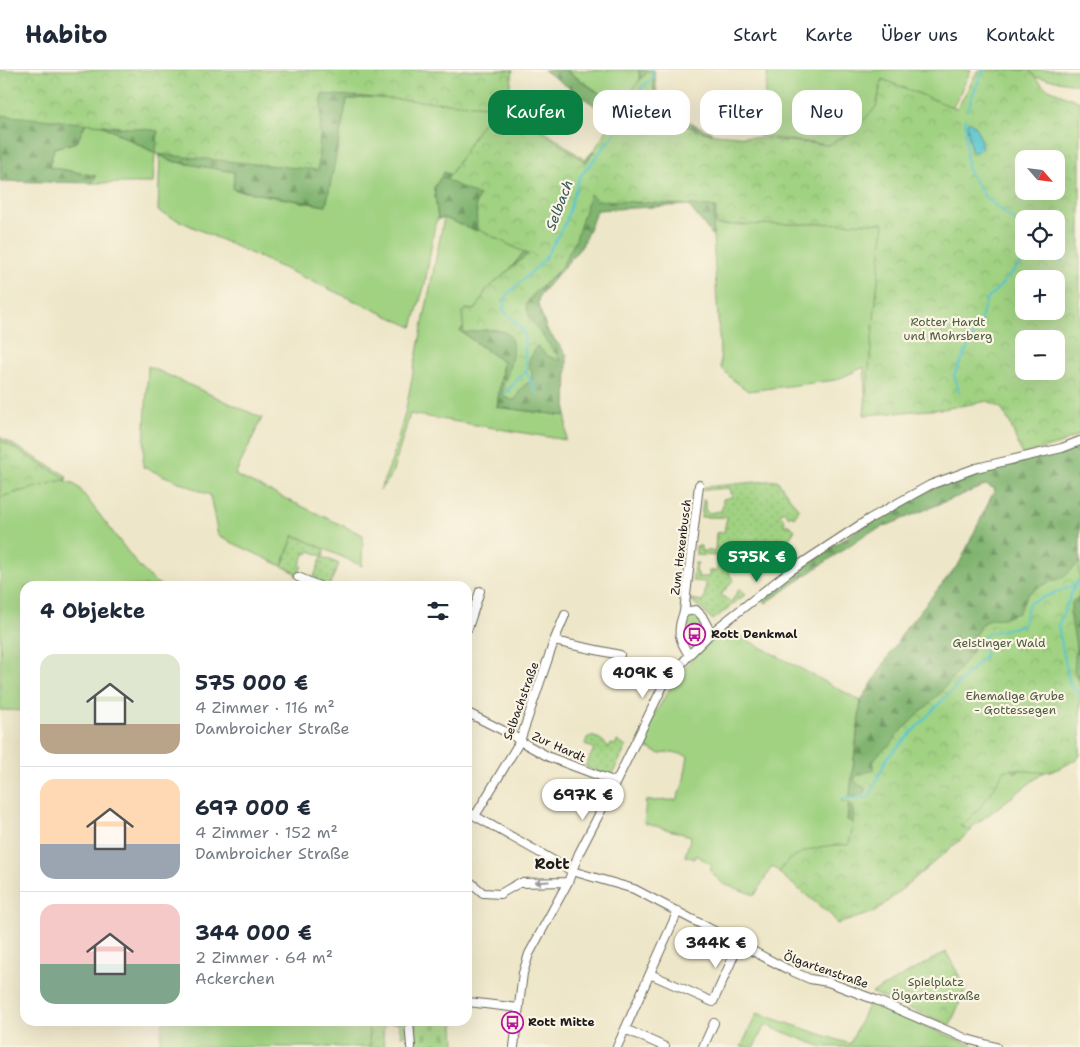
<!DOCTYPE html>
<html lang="de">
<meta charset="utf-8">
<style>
body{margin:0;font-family:"Shantell Sans",sans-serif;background:#f2f2f3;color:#1f2937;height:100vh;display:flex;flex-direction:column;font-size:19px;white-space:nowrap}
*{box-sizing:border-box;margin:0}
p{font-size:16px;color:#747a83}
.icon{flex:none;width:28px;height:28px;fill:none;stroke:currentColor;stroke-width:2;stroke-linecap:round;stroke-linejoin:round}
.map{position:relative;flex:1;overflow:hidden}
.sheet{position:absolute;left:20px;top:511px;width:452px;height:445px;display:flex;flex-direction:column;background:#fff;border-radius:15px;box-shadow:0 5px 20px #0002}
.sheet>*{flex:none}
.hud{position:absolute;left:488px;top:20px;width:475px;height:45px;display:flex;gap:10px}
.needle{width:32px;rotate:118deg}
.buttons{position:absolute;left:1015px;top:80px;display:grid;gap:10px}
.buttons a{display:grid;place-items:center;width:50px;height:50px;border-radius:10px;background:#fff;box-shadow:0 5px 20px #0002;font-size:25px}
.price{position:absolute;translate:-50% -42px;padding:0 11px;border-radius:18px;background:#fff;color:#222;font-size:16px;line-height:32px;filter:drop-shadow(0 1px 2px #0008)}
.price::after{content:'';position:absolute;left:50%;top:30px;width:15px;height:11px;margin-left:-8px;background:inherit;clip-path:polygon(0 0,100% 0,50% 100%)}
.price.active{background:#0b8043;color:#fff}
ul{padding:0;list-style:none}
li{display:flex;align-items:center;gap:15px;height:125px;padding:0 20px}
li+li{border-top:1px solid #e0e1e3}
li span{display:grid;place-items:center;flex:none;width:140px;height:100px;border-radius:15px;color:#555}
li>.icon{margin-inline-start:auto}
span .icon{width:60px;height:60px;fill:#fffc;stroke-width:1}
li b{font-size:21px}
h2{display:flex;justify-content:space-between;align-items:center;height:60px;padding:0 20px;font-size:21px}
.tag{padding:0 18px;border-radius:15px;background:#fff;box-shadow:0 5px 20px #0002;font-size:18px;line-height:45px}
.tag.active{background:#0b8043;color:#fff}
header{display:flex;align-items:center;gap:30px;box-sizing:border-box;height:70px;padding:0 25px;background:#fff;border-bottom:1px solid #e0e1e3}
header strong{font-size:24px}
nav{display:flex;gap:28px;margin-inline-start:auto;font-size:18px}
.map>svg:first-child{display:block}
.grass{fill:#a0d282;stroke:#5e774f}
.forest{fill:url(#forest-firs);stroke:#4e6846}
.cemetery{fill:url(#cemetery-stones);stroke:#5e774f}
.park{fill:url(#park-crowns);stroke:#5e774f;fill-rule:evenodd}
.garden{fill:url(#garden-dots);stroke:#5e774f}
.water{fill:url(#water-ripples);stroke:#3a7076}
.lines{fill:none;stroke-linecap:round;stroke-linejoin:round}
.stream{stroke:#59c5d1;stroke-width:2}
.minor-casing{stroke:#656358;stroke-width:10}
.minor{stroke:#fff;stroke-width:8}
.oneway{fill:#999}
.labels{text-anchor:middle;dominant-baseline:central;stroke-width:4.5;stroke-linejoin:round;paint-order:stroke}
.park-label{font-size:12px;fill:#4a5c40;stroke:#fcf5e5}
.street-label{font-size:12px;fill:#1c1c1c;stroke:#fcf5e5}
.poi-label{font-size:12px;font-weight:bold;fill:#1c1c1c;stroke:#fcf5e5;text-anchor:start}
.water-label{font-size:14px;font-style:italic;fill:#31575b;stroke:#fcf5e5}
.quarter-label{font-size:15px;font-weight:bold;fill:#1c1c1c;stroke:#fcf5e5}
</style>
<header>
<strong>Habito</strong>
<nav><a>Start</a><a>Karte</a><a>Über uns</a><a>Kontakt</a></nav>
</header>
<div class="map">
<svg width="1080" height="977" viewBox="0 0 1080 977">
<defs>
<pattern id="forest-firs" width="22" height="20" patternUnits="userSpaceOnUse" patternTransform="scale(1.25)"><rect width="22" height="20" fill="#80b470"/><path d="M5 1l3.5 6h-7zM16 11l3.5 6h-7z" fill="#68925b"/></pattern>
<pattern id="cemetery-stones" width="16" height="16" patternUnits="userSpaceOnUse" patternTransform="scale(1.25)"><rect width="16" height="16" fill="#a0d282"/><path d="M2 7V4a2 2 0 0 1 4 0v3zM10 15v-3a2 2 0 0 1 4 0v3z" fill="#89b470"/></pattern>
<pattern id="park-crowns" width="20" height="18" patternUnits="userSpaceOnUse" patternTransform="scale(1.25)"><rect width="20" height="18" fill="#a0d282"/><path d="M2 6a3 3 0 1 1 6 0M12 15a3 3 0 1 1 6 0" fill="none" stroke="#89b470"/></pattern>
<pattern id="garden-dots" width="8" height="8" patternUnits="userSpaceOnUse" patternTransform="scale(1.25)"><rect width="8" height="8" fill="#a0d282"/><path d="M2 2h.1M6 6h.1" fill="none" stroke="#89b470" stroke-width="1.8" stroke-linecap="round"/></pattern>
<pattern id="water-ripples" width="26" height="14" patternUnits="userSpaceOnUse" patternTransform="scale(1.25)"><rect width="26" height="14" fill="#59c5d1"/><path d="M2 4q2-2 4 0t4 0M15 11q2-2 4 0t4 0" fill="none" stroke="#4da9b3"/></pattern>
</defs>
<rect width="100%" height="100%" fill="#fcf5e5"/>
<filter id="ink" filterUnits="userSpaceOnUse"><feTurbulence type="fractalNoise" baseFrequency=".02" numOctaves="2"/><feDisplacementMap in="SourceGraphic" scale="10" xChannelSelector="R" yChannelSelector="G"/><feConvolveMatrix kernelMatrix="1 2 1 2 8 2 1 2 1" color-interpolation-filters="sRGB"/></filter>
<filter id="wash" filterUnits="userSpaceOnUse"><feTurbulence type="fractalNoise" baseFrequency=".0096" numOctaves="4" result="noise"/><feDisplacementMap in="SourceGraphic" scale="20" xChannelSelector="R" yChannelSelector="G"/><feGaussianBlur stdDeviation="1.12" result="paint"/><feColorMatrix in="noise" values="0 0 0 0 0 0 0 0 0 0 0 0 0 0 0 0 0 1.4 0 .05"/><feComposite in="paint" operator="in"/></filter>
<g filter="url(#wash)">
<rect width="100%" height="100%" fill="#ede6c8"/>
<!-- grass -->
<path class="grass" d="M 566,0 L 639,0 L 640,13 L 621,38 Z
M 768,0 L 869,0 L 873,1 L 874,0 L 971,0 L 954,35 L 909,86 L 760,66 Z
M 999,0 L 1080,0 L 1080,15 Z
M 406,22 L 499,27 L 585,90 L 524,182 L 460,261 L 503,292 L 497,337 L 566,346 L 566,370 L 410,344 L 392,404 L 380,420 L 392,390 L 405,343 L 444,148 L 477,161 L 444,102 L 434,118 L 438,149 L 435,154 L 425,214 L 412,257 L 158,141 L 160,85 L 171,91 L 234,102 L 234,120 L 325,136 L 347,30 Z
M 88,48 L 155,83 L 153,113 L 92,113 L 95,106 L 49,97 L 54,78 L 77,72 Z
M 715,129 L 917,153 L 930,320 L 922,340 L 866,344 L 864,297 L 836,310 L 748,321 L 732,309 L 721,298 L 713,166 Z
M 148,296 L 262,348 L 235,405 L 363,465 L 362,496 L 294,465 L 282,496 L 218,466 L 210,425 L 143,397 Z
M 0,367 L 67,406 L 65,411 L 73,413 L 79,418 L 138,495 L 155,512 L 162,516 L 25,516 L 25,641 L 0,640 Z
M 725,558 L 861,631 L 847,750 L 905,675 L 1039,687 L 1080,675 L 930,789 L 834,845 L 772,796 L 755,825 L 723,814 L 710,801 L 712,795 L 696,785 L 695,789 L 685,786 L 691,766 L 644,753 L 646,731 L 676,730 L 683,715 L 688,686 L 673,682 L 660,684 L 639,674 C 661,631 685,588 725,558 Z
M 869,933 L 976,977 L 822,977 L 765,955 L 754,977 L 741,977 L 757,943 L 850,974 Z
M 163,951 L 368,951 L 370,977 L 159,977 Z"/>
<!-- forest -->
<path class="forest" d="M 0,0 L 406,22 L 347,30 L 326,136 L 233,119 L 234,102 L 171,91 L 88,48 L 77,72 L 54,78 L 49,97 L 96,106 L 92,113 L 0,111 Z
M 544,0 L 565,0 L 621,38 L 640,13 L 639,0 L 654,0 L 659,37 L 718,66 L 713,166 L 688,135 L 597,140 L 582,176 L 539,226 L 538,234 L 547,260 L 567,285 L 566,346 L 497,337 L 503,292 L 460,261 L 524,182 L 585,90 L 602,71 L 615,50 Z
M 444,102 L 487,121 L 477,161 L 444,148 L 438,149 L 434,118 Z
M 1080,378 L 1080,646 L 1039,687 L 1015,703 L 949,639 L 910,775 L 847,750 L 861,631 L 906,558 L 960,492 L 995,419 L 986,415 L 866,464 L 766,533 L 761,528 L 802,495 L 895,437 L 934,418 L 986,401 Z"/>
<!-- cemetery -->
<path class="cemetery" d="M 411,951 L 454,951 L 455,977 L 413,977 Z"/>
<!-- park -->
<path class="park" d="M 0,0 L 513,0 L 511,14 L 501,31 L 586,93 L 635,16 L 649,0 L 652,0 L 654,26 L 658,28 L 657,46 L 706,63 L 829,75 L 836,70 L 853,62 L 876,37 L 882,9 L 955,38 L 958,37 L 978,0 L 1029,0 L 1044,17 L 1080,32 L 1080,364 L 1062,373 L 1022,385 L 1010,353 L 1001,338 L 988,331 L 943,339 L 864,345 L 884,153 L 716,155 L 716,137 L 711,136 L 597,130 L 590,124 L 575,172 L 560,199 L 534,223 L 526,235 L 530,249 L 561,291 L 548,286 L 537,276 L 528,292 L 532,303 L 531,311 C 522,316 519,320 516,329 L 511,330 L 503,325 C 501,315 507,308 509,299 C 522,254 498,257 464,263 L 462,242 L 465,239 L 473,240 L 477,238 L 486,220 L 528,184 L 477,159 L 476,134 L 479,126 L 447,110 L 479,58 L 495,38 L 489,36 L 322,24 L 318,100 L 156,84 L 158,61 L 153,60 L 0,45 ZM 1024,89 L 1056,89 L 1056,121 L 1024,121 ZM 1024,149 L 1056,149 L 1056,181 L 1024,181 ZM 1024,209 L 1056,209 L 1056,241 L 1024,241 ZM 1024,269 L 1056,269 L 1056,301 L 1024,301 Z
M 0,370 L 67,409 L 0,427 Z
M 1080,492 L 1080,525 L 1073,531 L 1070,543 L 1076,576 L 1074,601 L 1076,607 L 1080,612 L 1080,686 C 1064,698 1049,705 1028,701 C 1020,700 1012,697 1004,701 C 992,721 980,742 960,756 L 972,760 L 875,842 L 837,854 L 832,846 L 779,803 C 790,780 825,774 848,775 C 852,766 856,742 851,734 L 841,731 C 847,725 857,728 865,722 L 865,718 L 854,711 L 856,706 L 873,700 C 872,680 890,681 897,665 L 938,625 L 956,604 L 973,580 L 975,565 L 982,554 L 990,549 L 1003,548 L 1018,543 L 1028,524 L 1040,516 L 1064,507 Z
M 690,544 L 695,544 L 701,549 L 704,557 L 686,571 C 681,563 683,550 690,544 Z
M 946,882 L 966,918 L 950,955 L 872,923 Z"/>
<!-- garden -->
<path class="garden" d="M 777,410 L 799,440 L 794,447 L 791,445 L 789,447 L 784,441 L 780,444 L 785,450 L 784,456 L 786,456 L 787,454 L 795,460 L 786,474 L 794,488 L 779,500 L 775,495 L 782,490 L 780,486 L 785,482 L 778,473 L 764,483 L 757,474 L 758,473 L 756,470 L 754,473 L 764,489 L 762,491 L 757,485 L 745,493 L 742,492 L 742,495 L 738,499 L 733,496 L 728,501 L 733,510 L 721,525 L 731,532 L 740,518 L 746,524 L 713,550 L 690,529 L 704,531 L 706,512 L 692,511 L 695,493 L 698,493 L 696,496 L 696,502 L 698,503 L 698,507 L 709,507 L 709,501 L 717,501 L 718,486 L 696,485 L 696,476 L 701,476 L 701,481 L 715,481 L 716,463 L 724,462 L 727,447 L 701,447 L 703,430 L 705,430 L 705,439 L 708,443 L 721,441 L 723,435 L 723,429 L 732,427 L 730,418 L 703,420 L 704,417 Z
M 294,465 L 325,479 L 323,487 L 339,494 L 329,516 L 321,516 L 312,512 L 322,486 L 310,481 L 308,484 L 305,482 L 300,495 L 302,496 L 297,506 L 295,505 L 296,503 L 282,496 Z
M 591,666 L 600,669 L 609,677 L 611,674 L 615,675 L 617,671 L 626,677 L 611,707 L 585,697 L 594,679 L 585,674 L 587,668 Z
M 368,951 L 404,951 L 406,965 L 401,966 L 399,953 L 384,954 L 383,969 L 386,977 L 370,977 Z"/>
<!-- water -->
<path class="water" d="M 969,51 C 977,55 982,71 982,79 L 978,80 L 975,83 L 971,81 L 967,55 Z"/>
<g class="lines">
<!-- stream -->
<path class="stream" d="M 968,40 L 972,26 L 984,0
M 965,49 L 967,98 L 985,127 L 1016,152 L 1024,160
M 1046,181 L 1063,192
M 526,301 L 536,323
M 959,322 L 954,305 L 980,253 L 986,231 L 1032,181
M 504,324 L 526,301 L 524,261 L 503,240 L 507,225 L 544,190 L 565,154 L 579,108 L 609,71 L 645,14 L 654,7 L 652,0
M 1080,508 L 1075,515 L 1058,556 L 1070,615 L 1080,625
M 841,729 L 869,727 L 887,688 L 985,586 L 986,564 L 1023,555 L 1029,533 L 1075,515"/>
</g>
</g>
<g filter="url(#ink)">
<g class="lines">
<defs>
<path id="minor" d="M 298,507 L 319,516
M 684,542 L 699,415
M 468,558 L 480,521
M 554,571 L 620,585
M 689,585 C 678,569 677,560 684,542 L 696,540 L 702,546 L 711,563
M 468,643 L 512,665 L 520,671 L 549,687 L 616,712
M 468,742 L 572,801 L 634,819 L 787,899 L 810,909 L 828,912 L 876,930 L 967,969 L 996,977
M 475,746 L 520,671 L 554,571 L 565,545
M 468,810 L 483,823 L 500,824 L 519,813 L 568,812
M 650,904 L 713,932 L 739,874
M 468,932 L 519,938
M 409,951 L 411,977
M 625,959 L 665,977
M 514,977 L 523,903 L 529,884 L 568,812 L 579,783 L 616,712 L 663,616 L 689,585 L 711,563 L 790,501 L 869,449 L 930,415 L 976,398 L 1062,378 L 1080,371
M 617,977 L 678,841
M 703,977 L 714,953"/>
</defs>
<!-- minor casing -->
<use href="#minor" class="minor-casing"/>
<!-- minor -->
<use href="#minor" class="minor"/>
</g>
<!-- one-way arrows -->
<defs><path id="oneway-solid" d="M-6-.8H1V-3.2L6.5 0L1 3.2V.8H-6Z" transform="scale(1.25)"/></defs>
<use class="oneway" href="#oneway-solid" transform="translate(542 812) rotate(177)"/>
</g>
<!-- icons -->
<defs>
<symbol id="bus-ring" viewBox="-11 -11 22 22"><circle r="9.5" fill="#fcf5e5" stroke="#b5179e" stroke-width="1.5"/><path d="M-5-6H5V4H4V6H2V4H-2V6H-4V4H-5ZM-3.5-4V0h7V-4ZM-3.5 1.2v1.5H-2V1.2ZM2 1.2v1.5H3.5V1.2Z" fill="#b5179e"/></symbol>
</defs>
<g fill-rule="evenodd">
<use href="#bus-ring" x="682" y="552" width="25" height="25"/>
<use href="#bus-ring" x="500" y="940" width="25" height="25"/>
</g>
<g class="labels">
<!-- park labels -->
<g class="park-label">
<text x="948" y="252">Rotter Hardt<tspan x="948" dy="14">und Mohrsberg</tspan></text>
<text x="999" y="573">Geistinger Wald</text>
<text x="1015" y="626">Ehemalige Grube<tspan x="1015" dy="14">- Gottessegen</tspan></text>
<text x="936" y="912">Spielplatz<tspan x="936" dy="14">Ölgartenstraße</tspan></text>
</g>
<!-- street labels -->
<g class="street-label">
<text transform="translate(681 477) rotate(-83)">Zum Hexenbusch</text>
<text transform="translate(521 631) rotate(-70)">Selbachstraße</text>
<text transform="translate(559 677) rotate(24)">Zur Hardt</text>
<text transform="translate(826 900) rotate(19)">Ölgartenstraße</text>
</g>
<!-- poi labels -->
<g class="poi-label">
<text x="711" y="564">Rott Denkmal</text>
<text x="528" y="952">Rott Mitte</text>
</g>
<!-- water labels -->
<g class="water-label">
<text transform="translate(559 135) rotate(-69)">Selbach</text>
</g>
<!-- quarter labels -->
<g class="quarter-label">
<text x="552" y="794">Rott</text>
</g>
</g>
</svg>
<div class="buttons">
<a><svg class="needle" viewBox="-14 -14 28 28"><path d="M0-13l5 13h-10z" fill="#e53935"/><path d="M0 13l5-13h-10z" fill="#747a83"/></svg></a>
<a><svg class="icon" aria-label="locate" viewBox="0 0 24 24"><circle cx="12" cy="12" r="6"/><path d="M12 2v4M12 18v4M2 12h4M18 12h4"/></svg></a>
<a>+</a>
<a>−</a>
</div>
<b class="price active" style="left:757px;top:513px">575K €</b>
<b class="price" style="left:643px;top:629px">409K €</b>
<b class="price" style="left:583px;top:751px">697K €</b>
<b class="price" style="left:716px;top:899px">344K €</b>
<div class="hud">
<a class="tag active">Kaufen</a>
<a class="tag">Mieten</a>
<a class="tag">Filter</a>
<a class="tag">Neu</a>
</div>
<section class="sheet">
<h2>4 Objekte<svg class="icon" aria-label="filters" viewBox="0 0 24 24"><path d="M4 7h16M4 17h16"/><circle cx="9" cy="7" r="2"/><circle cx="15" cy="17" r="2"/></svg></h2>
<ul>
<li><span style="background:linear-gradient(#dfe7d0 70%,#b9a48a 0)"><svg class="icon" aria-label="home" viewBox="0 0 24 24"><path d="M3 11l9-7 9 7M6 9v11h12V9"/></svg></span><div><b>575 000 €</b><p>4 Zimmer · 116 m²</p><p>Dambroicher Straße</p></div></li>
<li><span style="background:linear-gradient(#ffd9b3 65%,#9aa5b1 0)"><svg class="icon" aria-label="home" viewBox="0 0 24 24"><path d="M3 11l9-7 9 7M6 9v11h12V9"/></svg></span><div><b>697 000 €</b><p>4 Zimmer · 152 m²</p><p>Dambroicher Straße</p></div></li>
<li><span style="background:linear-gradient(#f6c9c9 60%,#7fa58c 0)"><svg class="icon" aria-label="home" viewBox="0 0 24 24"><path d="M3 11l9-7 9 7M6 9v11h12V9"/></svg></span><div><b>344 000 €</b><p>2 Zimmer · 64 m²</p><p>Ackerchen</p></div></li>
</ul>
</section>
</div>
